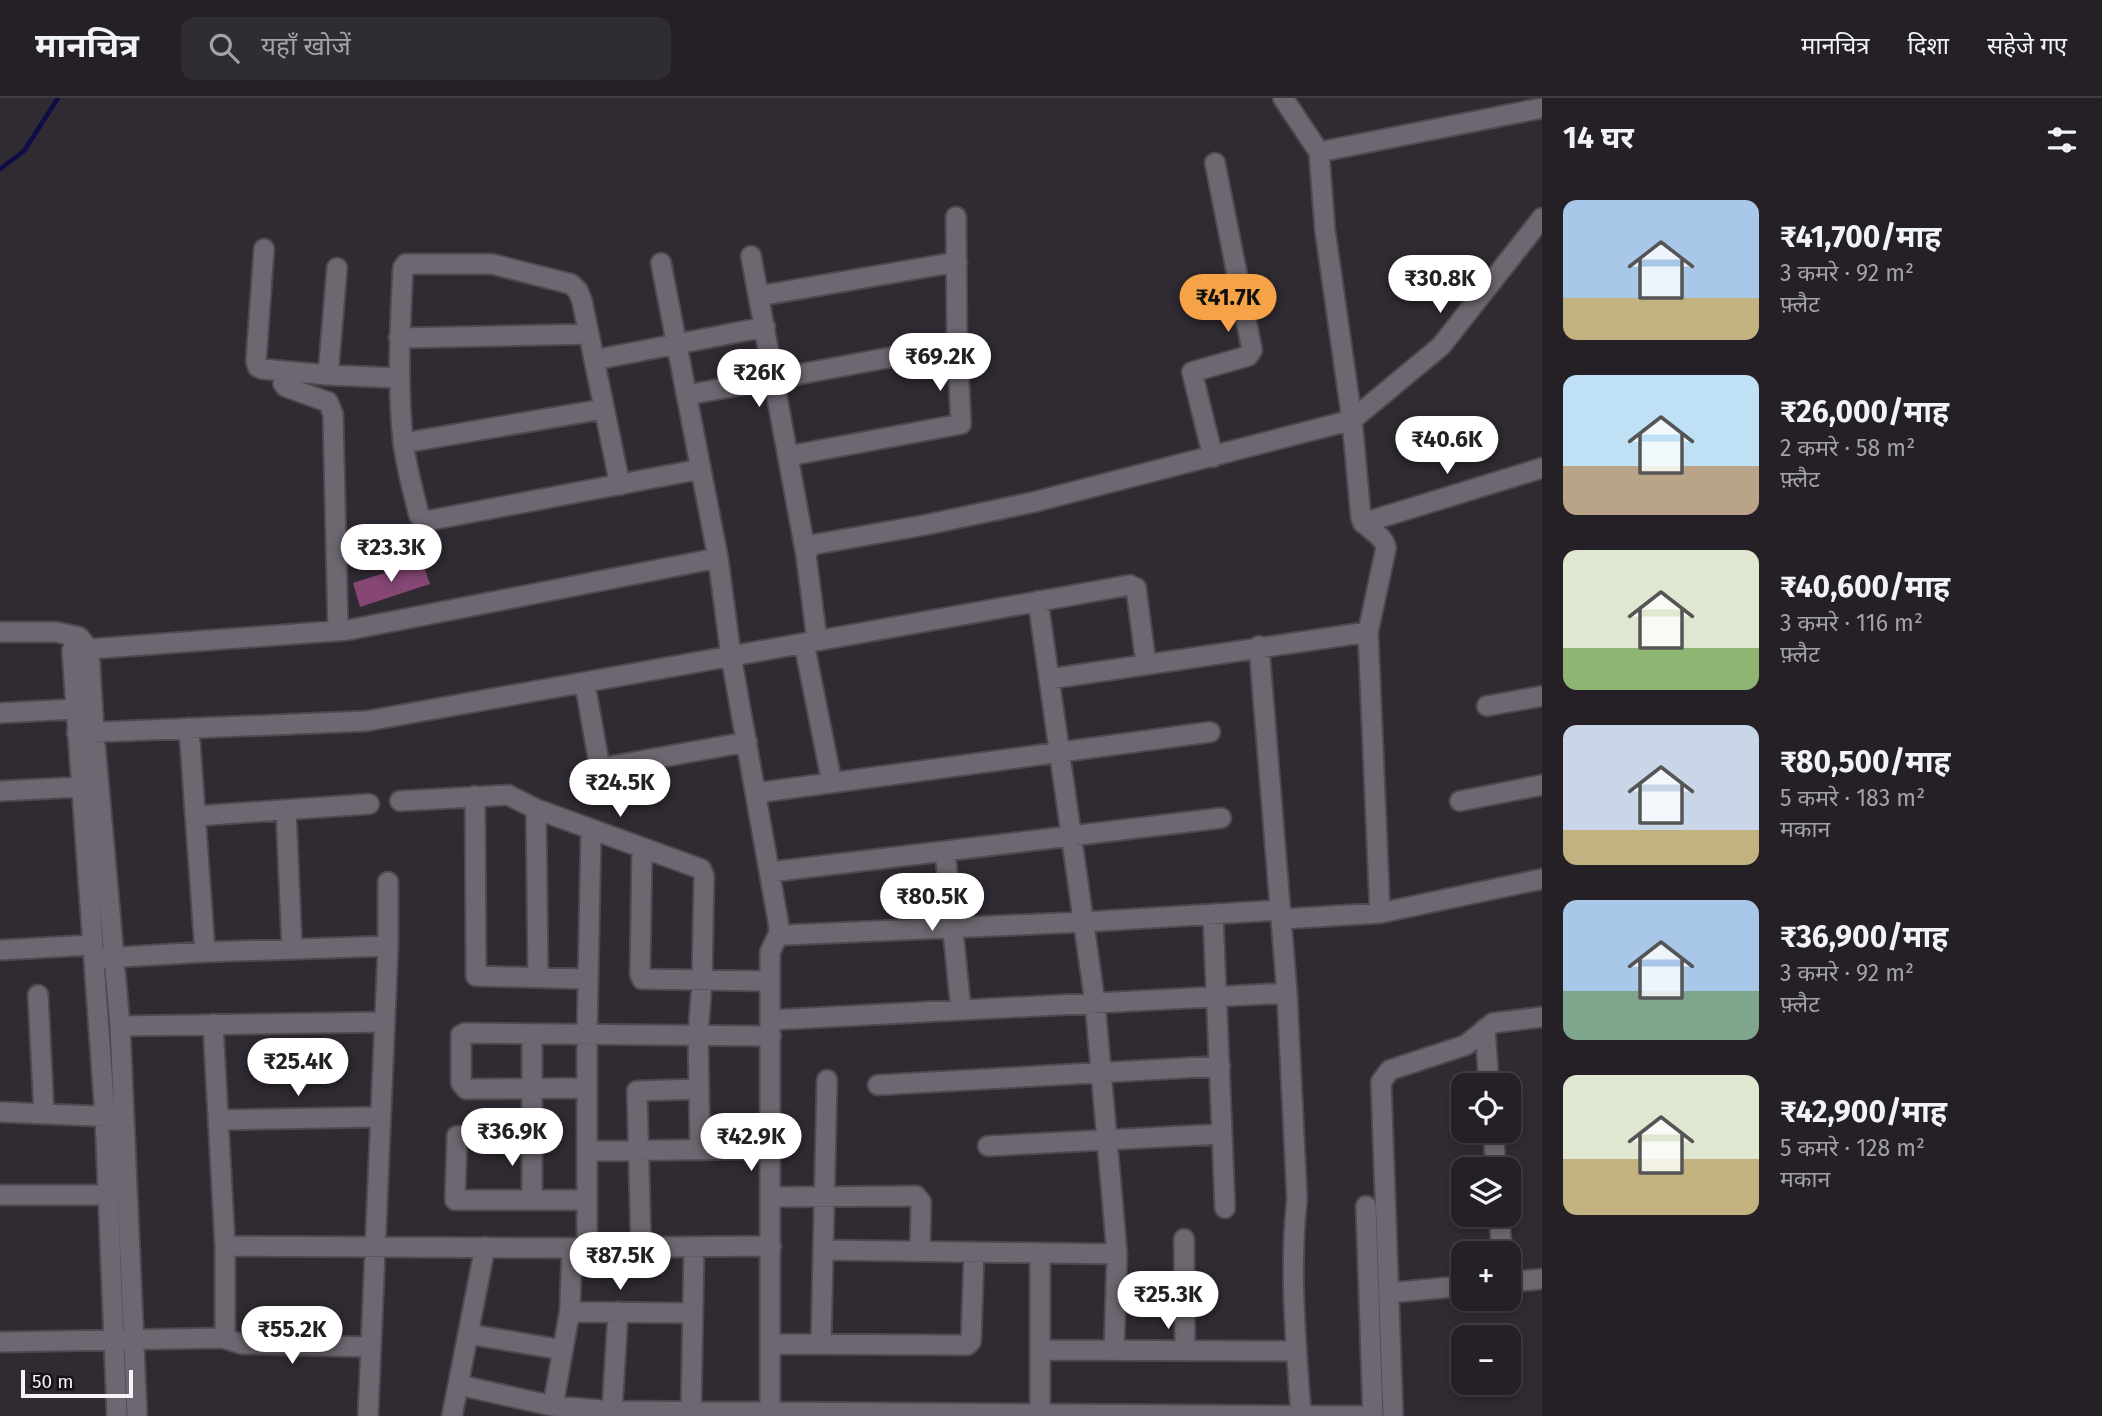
<!DOCTYPE html>
<html lang="hi">
<meta charset="utf-8">
<style>
body{margin:0;font-family:"Fira Sans","Noto Sans Devanagari",sans-serif;background:#302d32;color:#f1f3f6;height:100vh;display:flex;flex-direction:column;font-size:26px;white-space:nowrap}
*{box-sizing:border-box;margin:0}
p{font-size:23px;color:#a3a3a7}
.icon{flex:none;width:38px;height:38px;fill:none;stroke:currentColor;stroke-width:2;stroke-linecap:round;stroke-linejoin:round}
.map{position:relative;flex:1;overflow:hidden}
.sheet{display:flex;flex-direction:column;background:#242026;width:560px}
.sheet>*{flex:none}
.fabs{position:absolute;left:1451px;top:975px;display:grid;gap:14px}
.fabs a{display:grid;place-items:center;width:70px;height:70px;border-radius:14px;background:#242026;box-shadow:0 4px 10px #0003,0 0 0 2px #413e43;font-size:35px}
.scale{position:absolute;left:21px;bottom:18px;width:112px;box-sizing:border-box;padding-left:7px;border:4px solid #f7f3f8;border-top:0;font-size:19px;line-height:24px;white-space:nowrap;color:#f7f3f8;-webkit-text-stroke:5px #171418;paint-order:stroke}
.price{position:absolute;translate:-50% -60px;padding:0 16px;border-radius:24px;background:#fff;color:#222;font-size:23px;line-height:46px;filter:drop-shadow(0 2px 4px #0008)}
.price::after{content:'';position:absolute;left:50%;top:42px;width:21px;height:16px;margin-left:-10px;background:inherit;clip-path:polygon(0 0,100% 0,50% 100%)}
.price.active{background:#f6a247;color:#111}
ul{padding:0;list-style:none}
li{display:flex;align-items:center;gap:21px;height:175px;padding:0 21px}
li span{display:grid;place-items:center;flex:none;width:196px;height:140px;border-radius:14px;color:#555}
li>.icon{margin-inline-start:auto}
span .icon{width:84px;height:84px;fill:#fffc;stroke-width:1}
li b{font-size:30px}
h2{display:flex;justify-content:space-between;align-items:center;height:84px;padding:0 21px;font-size:30px}
header{display:flex;align-items:center;gap:42px;box-sizing:border-box;height:98px;padding:0 35px;background:#242026;border-bottom:2px solid #413e43}
header strong{font-size:33px}
nav{display:flex;gap:38px;margin-inline-start:auto;font-size:24px}
.search{width:490px;height:63px;background:#302d32;display:flex;align-items:center;gap:18px;box-sizing:border-box;padding:0 24px;border-radius:14px;color:#a3a3a7;font-size:26px}
main{display:flex;flex:1;min-height:0}
.map>svg:first-child{display:block}
.lines{fill:none;stroke-linecap:round;stroke-linejoin:round}
.stream{stroke:#0e0d47;stroke-width:4.5}
.building{fill:#864775}
.minor-casing{stroke:#4e494f;stroke-width:23}
.minor{stroke:#6e6771;stroke-width:19}
</style>
<header>
<strong>मानचित्र</strong>
<div class="search"><svg class="icon" aria-label="search" viewBox="0 0 24 24"><circle cx="10" cy="10" r="6"/><path d="M15 15l6 6"/></svg>यहाँ खोजें</div>
<nav><a>मानचित्र</a><a>दिशा</a><a>सहेजे गए</a></nav>
</header>
<main>
<div class="map">
<svg width="1542" height="1318" viewBox="0 0 1542 1318">
<rect width="100%" height="100%" fill="#302a32"/>
<g class="lines">
<!-- stream -->
<path class="stream" d="M 0,71 L 24,53 L 58,0"/>
</g>
<!-- building -->
<path class="building" d="M 422,463 L 430,486 L 360,509 L 353,485 Z"/>
<g class="lines">
<defs>
<path id="minor" d="M 1283,0 L 1319,54 L 1325,132 L 1352,322 L 1361,420 C 1367,433 1383,435 1386,450 L 1368,534 L 1380,815
M 1319,54 L 1542,10
M 264,151 L 256,263 L 258,269 L 262,271 L 328,277 L 399,280
M 751,158 L 806,457
M 661,165 L 718,460 L 731,558 L 778,823 L 779,835 L 770,854 L 770,1314
M 759,198 L 957,164
M 399,240 L 589,236
M 594,262 L 765,229
M 283,273 L 283,285 L 286,289 L 328,304 L 333,316 L 338,533
M 328,277 L 337,170
M 687,297 L 957,247
M 403,345 L 604,311
M 788,358 L 961,326 L 957,247 L 956,119
M 1213,359 L 1192,274 L 1248,258 L 1252,252 L 1215,65
M 620,387 L 582,203 L 578,193 L 571,186 L 492,166 L 406,166 L 403,170 C 400,228 397,285 403,343 C 406,368 413,393 419,417 L 426,423 L 701,371
M 1363,425 L 1542,370
M 0,534 L 56,534 L 79,539 L 89,551 L 94,634 L 120,928 L 137,1318
M 79,539 L 72,552 L 105,1018 L 117,1318
M 817,542 L 806,457 L 811,447 L 925,427 L 1034,404 L 1352,322 L 1441,248 L 1542,120
M 804,545 L 832,685
M 1259,548 L 1287,895 L 1297,1101 C 1289,1172 1296,1245 1301,1317
M 76,552 L 348,532 L 718,460
M 1049,581 L 1368,534
M 585,586 L 599,665 L 606,669 L 747,644
M 1487,608 L 1542,598
M 0,615 L 75,611
M 189,630 L 205,854 L 388,848
M 77,635 L 367,623 L 1130,487 L 1136,490 L 1146,566
M 0,693 L 80,689
M 756,695 L 1210,634
M 475,698 L 476,878 L 588,881
M 400,703 L 508,697 L 536,711 L 701,771 L 704,778 L 702,883 L 698,937 L 700,1052
M 1460,703 L 1542,687
M 536,711 L 538,880
M 286,712 L 292,851
M 196,718 L 369,706
M 642,752 L 640,876 L 642,881 L 770,883
M 945,754 L 961,912
M 770,774 L 1221,720
M 1213,816 L 1225,1110
M 1282,821 L 1380,815 L 1542,781
M 779,835 L 785,837 L 1084,824 L 1281,812
M 0,852 L 92,847
M 105,860 L 205,854
M 38,897 L 44,1016
M 771,922 L 1287,895
M 120,928 L 385,924
M 1485,931 L 1489,987
M 532,936 L 532,1038 L 457,1038 L 455,1102 L 587,1102
M 878,987 L 1220,968
M 586,990 L 466,991 L 461,985 L 461,937 L 465,935 L 771,938
M 0,1014 L 118,1019
M 218,1022 L 379,1019
M 1493,1032 L 1496,1071
M 988,1048 L 1222,1036
M 587,1053 L 772,1051
M 0,1097 L 109,1097
M 771,1099 L 916,1098 L 921,1104 L 920,1152
M 532,1102 L 532,1038
M 1366,1108 L 1373,1318
M 1499,1116 L 1502,1155
M 1184,1141 L 1185,1253
M 225,1148 L 572,1150 L 771,1148
M 641,1149 L 637,993 L 698,991
M 572,1150 L 570,1206 L 570,1211 L 573,1214 L 693,1215
M 587,1150 L 587,936 L 591,732
M 824,1152 L 1117,1156 L 1095,905 L 1038,503
M 1508,1184 L 1542,1181
M 1388,1195 L 1463,1188
M 468,1236 L 563,1252
M 222,1240 L 242,1246 L 371,1249
M 0,1244 L 222,1240 L 225,1234 L 225,1148 L 213,926
M 770,1246 L 967,1247 L 971,1243 L 974,1155
M 821,1246 L 827,982
M 1040,1252 L 1296,1253
M 1114,1252 L 1117,1156
M 459,1287 L 553,1308 L 612,1313 L 1361,1318
M 553,1308 L 570,1211
M 612,1313 L 618,1214
M 691,1314 L 694,1149
M 1040,1315 L 1040,1155
M 368,1318 L 388,848 L 388,784
M 452,1318 L 485,1149
M 1393,1318 L 1381,984 L 1390,972 L 1466,947 L 1493,925 L 1542,919"/>
</defs>
<!-- minor casing -->
<use href="#minor" class="minor-casing"/>
<!-- minor -->
<use href="#minor" class="minor"/>
</g>
</svg>
<div class="fabs">
<a><svg class="icon" aria-label="locate" viewBox="0 0 24 24"><circle cx="12" cy="12" r="6"/><path d="M12 2v4M12 18v4M2 12h4M18 12h4"/></svg></a>
<a><svg class="icon" aria-label="layers" viewBox="0 0 24 24"><path d="M12 4l9 5-9 5-9-5zM3 14l9 5 9-5"/></svg></a>
<a>+</a>
<a>−</a>
</div>
<div class="scale">50 m</div>
<b class="price" style="left:1440px;top:217px">₹30.8K</b>
<b class="price active" style="left:1228px;top:236px">₹41.7K</b>
<b class="price" style="left:940px;top:295px">₹69.2K</b>
<b class="price" style="left:759px;top:311px">₹26K</b>
<b class="price" style="left:1447px;top:378px">₹40.6K</b>
<b class="price" style="left:391px;top:486px">₹23.3K</b>
<b class="price" style="left:620px;top:721px">₹24.5K</b>
<b class="price" style="left:932px;top:835px">₹80.5K</b>
<b class="price" style="left:298px;top:1000px">₹25.4K</b>
<b class="price" style="left:512px;top:1070px">₹36.9K</b>
<b class="price" style="left:751px;top:1075px">₹42.9K</b>
<b class="price" style="left:620px;top:1194px">₹87.5K</b>
<b class="price" style="left:1168px;top:1233px">₹25.3K</b>
<b class="price" style="left:292px;top:1268px">₹55.2K</b>
</div>
<section class="sheet">
<h2>14 घर<svg class="icon" aria-label="filters" viewBox="0 0 24 24"><path d="M4 7h16M4 17h16"/><circle cx="9" cy="7" r="2"/><circle cx="15" cy="17" r="2"/></svg></h2>
<ul>
<li><span style="background:linear-gradient(#a9c7e8 70%,#c2b280 0)"><svg class="icon" aria-label="home" viewBox="0 0 24 24"><path d="M3 11l9-7 9 7M6 9v11h12V9"/></svg></span><div><b>₹41,700/माह</b><p>3 कमरे · 92 m²</p><p>फ़्लैट</p></div></li>
<li><span style="background:linear-gradient(#bfe0f5 65%,#b9a48a 0)"><svg class="icon" aria-label="home" viewBox="0 0 24 24"><path d="M3 11l9-7 9 7M6 9v11h12V9"/></svg></span><div><b>₹26,000/माह</b><p>2 कमरे · 58 m²</p><p>फ़्लैट</p></div></li>
<li><span style="background:linear-gradient(#dfe7d0 70%,#8fb573 0)"><svg class="icon" aria-label="home" viewBox="0 0 24 24"><path d="M3 11l9-7 9 7M6 9v11h12V9"/></svg></span><div><b>₹40,600/माह</b><p>3 कमरे · 116 m²</p><p>फ़्लैट</p></div></li>
<li><span style="background:linear-gradient(#c9d6e8 75%,#c2b280 0)"><svg class="icon" aria-label="home" viewBox="0 0 24 24"><path d="M3 11l9-7 9 7M6 9v11h12V9"/></svg></span><div><b>₹80,500/माह</b><p>5 कमरे · 183 m²</p><p>मकान</p></div></li>
<li><span style="background:linear-gradient(#a9c7e8 65%,#7fa58c 0)"><svg class="icon" aria-label="home" viewBox="0 0 24 24"><path d="M3 11l9-7 9 7M6 9v11h12V9"/></svg></span><div><b>₹36,900/माह</b><p>3 कमरे · 92 m²</p><p>फ़्लैट</p></div></li>
<li><span style="background:linear-gradient(#dfe7d0 60%,#c2b280 0)"><svg class="icon" aria-label="home" viewBox="0 0 24 24"><path d="M3 11l9-7 9 7M6 9v11h12V9"/></svg></span><div><b>₹42,900/माह</b><p>5 कमरे · 128 m²</p><p>मकान</p></div></li>
</ul>
</section>
</main>
